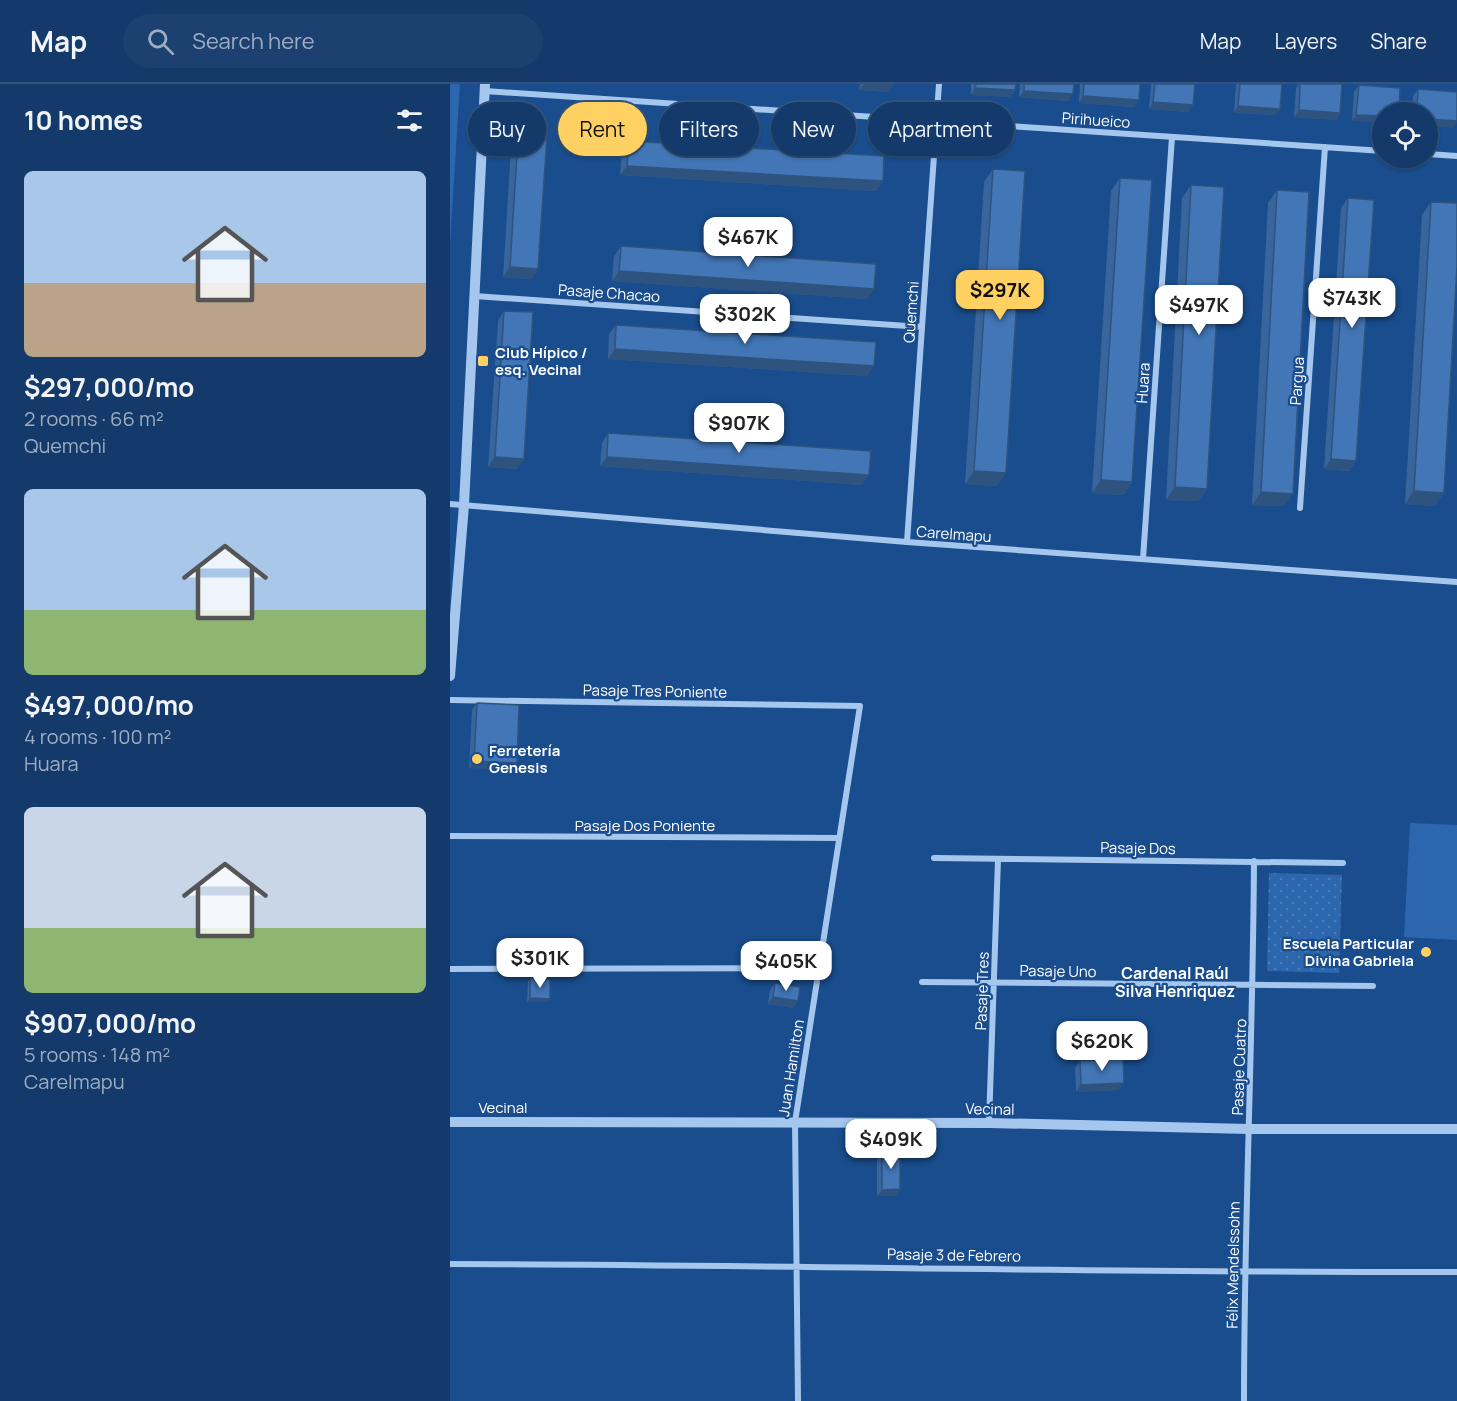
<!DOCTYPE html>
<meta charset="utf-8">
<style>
body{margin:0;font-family:Manrope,sans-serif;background:#1c4170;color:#f1f3f6;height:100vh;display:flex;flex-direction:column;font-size:22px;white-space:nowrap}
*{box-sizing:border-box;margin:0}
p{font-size:20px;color:#9dadc1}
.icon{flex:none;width:33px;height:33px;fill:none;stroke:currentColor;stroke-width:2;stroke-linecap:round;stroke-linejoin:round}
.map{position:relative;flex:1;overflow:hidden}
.drawer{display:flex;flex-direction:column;background:#133a6a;width:450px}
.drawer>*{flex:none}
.guide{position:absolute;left:18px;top:18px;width:570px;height:54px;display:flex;gap:12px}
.fabs{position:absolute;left:922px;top:18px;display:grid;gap:12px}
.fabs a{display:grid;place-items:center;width:66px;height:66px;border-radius:50%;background:#133a6a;box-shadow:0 2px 4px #0004,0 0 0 2px #32547e;font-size:30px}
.price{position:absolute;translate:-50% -51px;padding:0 14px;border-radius:12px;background:#fff;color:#222;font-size:20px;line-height:39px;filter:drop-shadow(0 2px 3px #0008)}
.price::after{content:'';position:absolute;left:50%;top:36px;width:18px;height:14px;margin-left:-9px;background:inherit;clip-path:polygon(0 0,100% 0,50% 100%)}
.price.current{background:#ffd163;color:#111}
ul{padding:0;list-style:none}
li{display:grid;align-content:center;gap:12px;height:318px;padding:0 24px}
li span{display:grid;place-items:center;height:186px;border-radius:9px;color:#555}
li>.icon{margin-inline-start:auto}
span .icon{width:108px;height:108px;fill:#fffc;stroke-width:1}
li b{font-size:26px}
h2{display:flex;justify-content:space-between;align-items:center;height:72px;padding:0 24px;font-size:26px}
.tag{padding:0 21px;border-radius:27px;background:#133a6a;box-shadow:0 2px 4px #0004,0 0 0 2px #32547e;font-size:21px;line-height:54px}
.tag.current{background:#ffd163;color:#111}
header{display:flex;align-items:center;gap:36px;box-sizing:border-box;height:84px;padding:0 30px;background:#133a6a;border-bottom:2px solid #32547e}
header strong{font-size:28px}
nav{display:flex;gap:33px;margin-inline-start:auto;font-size:21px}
.search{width:420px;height:54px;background:#1c4170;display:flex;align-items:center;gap:15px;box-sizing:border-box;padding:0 21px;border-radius:33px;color:#9dadc1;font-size:22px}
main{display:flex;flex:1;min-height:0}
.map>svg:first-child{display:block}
.grass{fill:url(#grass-dots)}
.garden{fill:#2c66ac}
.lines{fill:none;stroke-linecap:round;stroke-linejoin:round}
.minor{stroke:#a5c7ee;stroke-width:6}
.tertiary{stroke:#a5c7ee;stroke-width:10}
.wall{fill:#39659d}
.shaded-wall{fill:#2e537f}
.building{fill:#4276b6;stroke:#2e537f;stroke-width:1.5}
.poi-dot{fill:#ffd163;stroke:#194d8d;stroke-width:2}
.labels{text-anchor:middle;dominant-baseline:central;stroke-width:4.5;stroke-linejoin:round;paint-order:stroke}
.street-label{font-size:15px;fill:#fff;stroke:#194d8d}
.poi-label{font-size:15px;font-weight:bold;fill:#fff;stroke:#194d8d;text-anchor:start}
.neighbourhood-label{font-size:16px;font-weight:bold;fill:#fff;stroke:#194d8d}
</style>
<header>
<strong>Map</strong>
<div class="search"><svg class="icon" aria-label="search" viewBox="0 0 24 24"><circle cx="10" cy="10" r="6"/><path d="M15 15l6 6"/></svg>Search here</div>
<nav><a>Map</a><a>Layers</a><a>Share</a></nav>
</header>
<main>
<section class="drawer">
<h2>10 homes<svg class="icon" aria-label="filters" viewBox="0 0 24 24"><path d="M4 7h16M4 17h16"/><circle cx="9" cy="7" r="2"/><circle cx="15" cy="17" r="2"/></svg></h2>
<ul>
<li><span style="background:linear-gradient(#a9c7e8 60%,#b9a48a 0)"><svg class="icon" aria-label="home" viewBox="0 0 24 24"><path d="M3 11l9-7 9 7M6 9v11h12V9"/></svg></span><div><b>$297,000/mo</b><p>2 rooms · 66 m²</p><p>Quemchi</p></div></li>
<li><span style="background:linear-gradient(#a9c7e8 65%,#8fb573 0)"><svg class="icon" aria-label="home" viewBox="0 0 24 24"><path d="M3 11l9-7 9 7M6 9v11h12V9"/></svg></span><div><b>$497,000/mo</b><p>4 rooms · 100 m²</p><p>Huara</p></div></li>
<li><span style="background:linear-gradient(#c9d6e8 65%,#8fb573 0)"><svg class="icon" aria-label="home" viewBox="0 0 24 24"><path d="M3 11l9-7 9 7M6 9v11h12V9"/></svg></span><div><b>$907,000/mo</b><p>5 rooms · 148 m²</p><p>Carelmapu</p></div></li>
</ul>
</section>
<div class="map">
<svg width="1007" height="1317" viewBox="0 0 1007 1317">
<defs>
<pattern id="grass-dots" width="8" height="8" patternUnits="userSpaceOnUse" patternTransform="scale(1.5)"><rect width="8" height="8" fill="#2c66ac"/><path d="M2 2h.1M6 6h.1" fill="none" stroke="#4c7db8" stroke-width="1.8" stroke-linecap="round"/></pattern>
</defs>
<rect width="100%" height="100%" fill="#194d8d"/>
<!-- grass -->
<path class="grass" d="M 819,789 L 892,791 L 889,889 L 817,887 Z"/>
<!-- garden -->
<path class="garden" d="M 0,0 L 10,0 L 0,161 Z
M 960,739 L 1007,741 L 1007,856 L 954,853 Z"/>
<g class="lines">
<!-- minor -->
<path class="minor" d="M 35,7 L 933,67
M 978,70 L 1007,72
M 24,212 L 472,243
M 0,420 L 457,458 L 1007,498
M 850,424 L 875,63
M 457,458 L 489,0
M 693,475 L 722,53
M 0,616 L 410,622 L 345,1038 L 348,1317
M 0,752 L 389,754
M 484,774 L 893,779
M 0,885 L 369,884
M 472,898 L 923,902
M 539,1039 L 548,775
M 0,1180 C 336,1181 671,1189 1007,1188
M 794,1317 C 794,1137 803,957 804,777"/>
<!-- tertiary -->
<path class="tertiary" d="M 0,592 L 14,421 L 35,0
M 0,1038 L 539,1039 L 799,1045 L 1007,1045"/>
</g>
<!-- wall -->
<path class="wall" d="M 410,0 L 444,0 L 439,8 L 409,6 Z
M 521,0 L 566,0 L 565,6 L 560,13 L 521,11 Z
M 570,0 L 624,0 L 618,17 L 569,13 Z
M 630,0 L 690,0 L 684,23 L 629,19 Z
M 701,0 L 745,0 L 739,28 L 699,25 Z
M 786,0 L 832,0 L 830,25 L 825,31 L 784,29 Z
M 849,0 L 892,0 L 890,29 L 886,36 L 844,33 L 846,4 Z
M 909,1 L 949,28 L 902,37 L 904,8 Z
M 968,5 L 1003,44 L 978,28 L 962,28 L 963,12 Z
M 69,37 L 88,185 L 81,195 L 53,193 L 62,47 Z
M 179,57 L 433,97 L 426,107 L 170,91 L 172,67 Z
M 543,85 L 547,402 L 515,400 L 534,98 Z
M 670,94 L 682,398 L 673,411 L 642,409 L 661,107 Z
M 741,101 L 757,405 L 748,417 L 716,416 L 732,114 Z
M 827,106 L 834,422 L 802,421 L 818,119 Z
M 898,114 L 906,377 L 899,387 L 874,385 L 891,124 Z
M 981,118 L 994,409 L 985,422 L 955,420 L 972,131 Z
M 171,162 L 424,205 L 417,215 L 162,197 L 164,172 Z
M 54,227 L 67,385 L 38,383 L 48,237 Z
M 166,241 L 417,292 L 158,275 L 159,250 Z
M 158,349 L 412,401 L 150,382 L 152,359 Z
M 27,619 L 62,685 L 19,684 L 22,626 Z
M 80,894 L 97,918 L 77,918 L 78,898 Z
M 325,899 L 348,917 L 343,924 L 318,920 L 320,906 Z
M 630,977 L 669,1006 L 626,1008 L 625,984 Z
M 432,1066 L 446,1112 L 427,1112 L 427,1073 Z"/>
<!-- shaded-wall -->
<path class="shaded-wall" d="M 414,0 L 444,0 L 439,8 L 409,6 Z
M 525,4 L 565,6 L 560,13 L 521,11 Z
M 574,7 L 623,10 L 618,17 L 569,13 Z
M 633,12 L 689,16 L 684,23 L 629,19 Z
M 703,18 L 743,21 L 739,28 L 699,25 Z
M 788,22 L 830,25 L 825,31 L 784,29 Z
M 849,26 L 890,29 L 886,36 L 844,33 Z
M 906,31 L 933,32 L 933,39 L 902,37 Z
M 978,35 L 1007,37 L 1007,38 L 1003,44 L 978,42 Z
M 177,82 L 433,97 L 426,107 L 170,91 Z
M 60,183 L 88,185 L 81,195 L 53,193 Z
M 169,187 L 424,205 L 417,215 L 162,197 Z
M 165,265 L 424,282 L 417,292 L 158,275 Z
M 45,373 L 74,375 L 67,385 L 38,383 Z
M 157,373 L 419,391 L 412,401 L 150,382 Z
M 881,375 L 906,377 L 899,387 L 874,385 Z
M 524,387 L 556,389 L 547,402 L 515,400 Z
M 651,396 L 682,398 L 673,411 L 642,409 Z
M 725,403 L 757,405 L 748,417 L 716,416 Z
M 964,407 L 994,409 L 985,422 L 955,420 Z
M 811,408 L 843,410 L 834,422 L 802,421 Z
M 24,677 L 67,679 L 62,685 L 19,684 Z
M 323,913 L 348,917 L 343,924 L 318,920 Z
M 80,914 L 100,915 L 97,918 L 77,918 Z
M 674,999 L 669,1006 L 626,1008 L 631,1001 Z
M 450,1105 L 446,1112 L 427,1112 L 432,1106 Z"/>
<!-- building -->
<path class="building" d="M 526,0 L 566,0 L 565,6 L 525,4 Z
M 574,0 L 624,0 L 623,10 L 574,7 Z
M 634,0 L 690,0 L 689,16 L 633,12 Z
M 705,0 L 745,0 L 743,21 L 703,18 Z
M 790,0 L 832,0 L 830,25 L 788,22 Z
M 850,0 L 892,0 L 890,29 L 849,26 Z
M 909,1 L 950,4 L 949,28 L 933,28 L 933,32 L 906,31 Z
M 968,5 L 1007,8 L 1007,37 L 978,35 L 978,28 L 967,28 Z
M 69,37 L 98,38 L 88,185 L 60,183 Z
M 179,57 L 434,72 L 433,97 L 177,82 Z
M 543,85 L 575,87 L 556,389 L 524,387 Z
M 670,94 L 702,96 L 682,398 L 651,396 Z
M 741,101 L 774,103 L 757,405 L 725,403 Z
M 827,106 L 859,108 L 843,410 L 811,408 Z
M 898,114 L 924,116 L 906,377 L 881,375 Z
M 981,118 L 1007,119 L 1007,182 L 994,409 L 964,407 Z
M 171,162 L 426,180 L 424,205 L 169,187 Z
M 54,227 L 83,228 L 74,375 L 45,373 Z
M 166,241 L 426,258 L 424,282 L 165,265 Z
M 158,349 L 421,367 L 419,391 L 157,373 Z
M 27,619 L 69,621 L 67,679 L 24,677 Z
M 80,894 L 100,895 L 100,915 L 80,914 Z
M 325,899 L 350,903 L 348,917 L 323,913 Z
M 673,974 L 674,999 L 631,1001 L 630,977 Z
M 432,1066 L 450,1066 L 450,1105 L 432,1106 Z"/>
<!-- markers -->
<g class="poi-dot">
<rect x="27" y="271" width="12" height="12" rx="3"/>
<circle cx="27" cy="675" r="6"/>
<circle cx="976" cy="868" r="6"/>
</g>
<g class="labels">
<!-- street labels -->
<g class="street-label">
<text transform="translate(646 36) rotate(4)">Pirihueico</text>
<text transform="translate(159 209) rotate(4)">Pasaje Chacao</text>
<text transform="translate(461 228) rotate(-86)">Quemchi</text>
<text transform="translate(847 297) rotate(-86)">Pargua</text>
<text transform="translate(693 299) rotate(-86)">Huara</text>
<text transform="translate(504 450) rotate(4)">Carelmapu</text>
<text transform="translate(205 607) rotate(1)">Pasaje Tres Poniente</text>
<text x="195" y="741">Pasaje Dos Poniente</text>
<text transform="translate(688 764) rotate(1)">Pasaje Dos</text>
<text transform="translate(608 887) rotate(1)">Pasaje Uno</text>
<text transform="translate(532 907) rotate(-88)">Pasaje Tres</text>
<text transform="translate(789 983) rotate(-88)">Pasaje Cuatro</text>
<text transform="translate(341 984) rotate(-81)">Juan Hamilton</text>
<text x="53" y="1023">Vecinal</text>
<text transform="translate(540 1025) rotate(1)">Vecinal</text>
<text transform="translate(504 1171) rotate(1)">Pasaje 3 de Febrero</text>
<text transform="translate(783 1181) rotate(-89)">Félix Mendelssohn</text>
</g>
<!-- poi labels -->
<g class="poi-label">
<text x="45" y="268">Club Hípico /<tspan x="45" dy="17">esq. Vecinal</tspan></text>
<text x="39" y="666">Ferretería<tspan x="39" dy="17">Genesis</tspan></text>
<text x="964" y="859" text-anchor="end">Escuela Particular<tspan x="964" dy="17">Divina Gabriela</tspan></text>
</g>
<!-- neighbourhood labels -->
<g class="neighbourhood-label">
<text x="725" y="889">Cardenal Raúl<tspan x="725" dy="18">Silva Henriquez</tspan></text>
</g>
</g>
</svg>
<div class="fabs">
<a><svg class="icon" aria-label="locate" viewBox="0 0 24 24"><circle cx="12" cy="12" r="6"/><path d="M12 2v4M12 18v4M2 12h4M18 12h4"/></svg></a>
</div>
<b class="price" style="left:298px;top:184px">$467K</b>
<b class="price current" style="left:550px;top:237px">$297K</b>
<b class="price" style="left:902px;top:245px">$743K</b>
<b class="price" style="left:749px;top:252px">$497K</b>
<b class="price" style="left:295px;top:261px">$302K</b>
<b class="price" style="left:289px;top:370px">$907K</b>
<b class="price" style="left:90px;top:905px">$301K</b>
<b class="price" style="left:336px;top:908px">$405K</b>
<b class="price" style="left:652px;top:988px">$620K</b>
<b class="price" style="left:441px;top:1086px">$409K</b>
<div class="guide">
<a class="tag">Buy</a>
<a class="tag current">Rent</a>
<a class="tag">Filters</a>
<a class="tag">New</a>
<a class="tag">Apartment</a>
</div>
</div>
</main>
